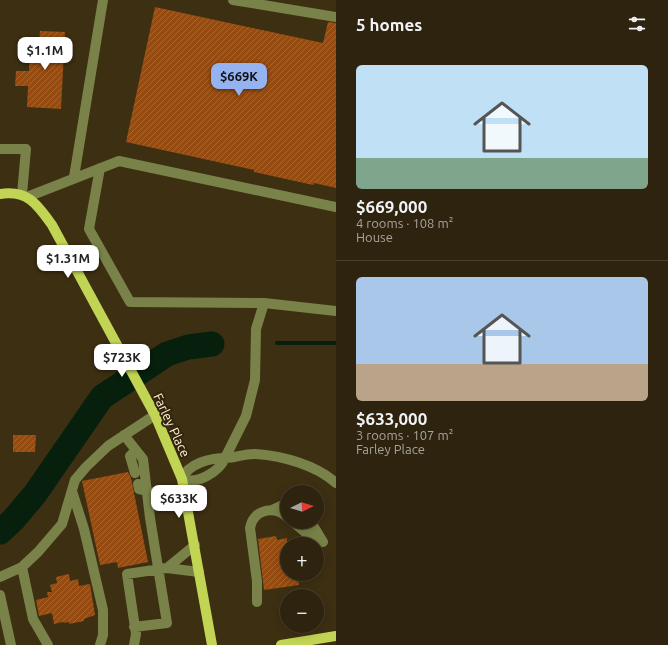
<!DOCTYPE html>
<meta charset="utf-8">
<style>
body{margin:0;font-family:Ubuntu,sans-serif;background:#3a2f1c;color:#f1f3f6;height:100vh;display:flex;flex-direction:column;font-size:15px;white-space:nowrap}
*{box-sizing:border-box;margin:0}
p{font-size:13px;color:#a7a49e}
.icon{flex:none;width:22px;height:22px;fill:none;stroke:currentColor;stroke-width:2;stroke-linecap:round;stroke-linejoin:round}
.map{position:relative;flex:1;overflow:hidden}
.sheet{display:flex;flex-direction:column;background:#2e230e;width:332px}
.sheet>*{flex:none}
.needle{width:26px;rotate:85deg}
.controls{position:absolute;left:280px;top:485px;display:grid;gap:8px}
.controls a{display:grid;place-items:center;width:44px;height:44px;border-radius:50%;background:#2e230e;box-shadow:0 2px 10px #0003,0 0 0 1px #49402e;font-size:20px}
.price{position:absolute;translate:-50% -34px;padding:0 9px;border-radius:8px;background:#fff;color:#222;font-size:13px;line-height:26px;filter:drop-shadow(0 1px 2px #0008)}
.price::after{content:'';position:absolute;left:50%;top:24px;width:12px;height:9px;margin-left:-6px;background:inherit;clip-path:polygon(0 0,100% 0,50% 100%)}
.price.selected{background:#95b2f1;color:#111}
ul{padding:0;list-style:none}
li{display:grid;align-content:center;gap:8px;height:212px;padding:0 20px}
li+li{border-top:1px solid #49402e}
li span{display:grid;place-items:center;height:124px;border-radius:6px;color:#555}
li>.icon{margin-inline-start:auto}
span .icon{width:72px;height:72px;fill:#fffc;stroke-width:1}
li b{font-size:17px}
h2{display:flex;justify-content:space-between;align-items:center;height:48px;padding:0 20px;font-size:17px}
main{display:flex;flex:1;min-height:0}
.map>svg:first-child{display:block}
.lines{fill:none;stroke-linecap:round;stroke-linejoin:round}
.stream{stroke:#06200d;stroke-width:4}
.river{stroke:#06200d;stroke-width:25}
.building{fill:url(#building-hatch)}
.path{stroke:#81755c;stroke-width:2.5;stroke-dasharray:2 3;stroke-linecap:butt}
.minor{stroke:#798349;stroke-width:10}
.major{stroke:#c1d453;stroke-width:10}
.labels{text-anchor:middle;dominant-baseline:central;stroke-width:4;stroke-linejoin:round;paint-order:stroke}
.street-label{font-size:13px;fill:#fdf4e3;stroke:#332507}
</style>
<main>
<div class="map">
<svg width="336" height="645" viewBox="0 0 336 645">
<defs>
<pattern id="building-hatch" width="6" height="6" patternUnits="userSpaceOnUse"><rect width="6" height="6" fill="#964b10"/><path d="M-1 1l2-2M0 6l6-6M5 7l2-2" fill="none" stroke="#a66633"/></pattern>
</defs>
<rect width="100%" height="100%" fill="#3d2f12"/>
<g class="lines">
<!-- stream -->
<path class="stream" d="M 277,343 L 336,343"/>
<!-- river -->
<path class="river" d="M 0,532 L 14,519 L 35,494 L 102,397 L 167,354 L 188,347 L 212,344"/>
</g>
<!-- building -->
<path class="building" d="M 155,7 L 323,43 L 328,22 L 336,23 L 336,188 L 314,183 L 313,185 L 254,172 L 254,170 L 126,142 Z
M 40,31 L 65,32 L 61,109 L 27,107 L 28,86 L 15,86 L 16,71 L 29,71 L 30,42 L 39,42 Z
M 13,435 L 36,435 L 35,452 L 13,452 Z
M 128,472 L 131,478 L 148,562 L 118,568 L 117,562 L 100,565 L 82,481 Z
M 276,536 L 277,540 L 287,538 L 287,574 L 297,574 L 299,585 L 264,590 L 258,539 Z
M 69,574 L 70,581 L 78,579 L 79,586 L 90,584 L 95,615 L 84,619 L 84,621 L 69,624 L 69,622 L 64,623 L 63,622 L 54,624 L 52,613 L 39,616 L 36,600 L 48,597 L 47,592 L 52,592 L 50,585 L 57,583 L 56,577 Z"/>
<g class="lines">
<!-- path -->
<path class="path" d="M 301,595 L 301,596"/>
<!-- minor -->
<path class="minor" d="M 233,0 L 336,17
M 0,149 L 26,149 L 22,194
M 100,168 L 89,229 L 130,302 L 264,303 L 336,311
M 74,177 L 103,0
M 27,197 L 119,161 L 336,207
M 264,303 L 256,329 L 255,380 L 246,416 L 225,458 C 219,472 197,485 182,479 C 188,463 211,458 226,458 C 236,458 246,453 256,454 C 283,456 316,465 336,483
M 124,435 L 143,459 L 150,518 L 167,623 L 134,627
M 135,473 L 130,456 L 136,450
M 138,484 L 139,489 L 148,491
M 72,491 L 84,529 L 103,610 L 103,635 L 100,645
M 272,510 L 287,503
M 293,522 L 306,533 L 323,542
M 311,522 L 323,542
M 22,567 L 33,619 L 48,645
M 167,568 L 195,545
M 0,577 L 22,567 L 38,552 L 62,524 L 75,480 L 86,467 L 108,446 L 155,415
M 0,595 L 11,645
M 257,602 L 257,581 L 250,528 C 253,510 273,505 287,517
M 134,645 L 136,634 L 127,574 L 167,568 L 199,572"/>
<!-- major -->
<path class="major" d="M 0,194 C 28,190 37,204 52,225 L 155,415 L 182,479 L 212,645
M 281,645 L 336,636"/>
</g>
<g class="labels">
<!-- street labels -->
<g class="street-label">
<text transform="translate(172 425) rotate(65)">Farley Place</text>
</g>
</g>
</svg>
<div class="controls">
<a><svg class="needle" viewBox="-14 -14 28 28"><path d="M0-13l5 13h-10z" fill="#e53935"/><path d="M0 13l5-13h-10z" fill="#a7a49e"/></svg></a>
<a>+</a>
<a>−</a>
</div>
<b class="price" style="left:45px;top:71px">$1.1M</b>
<b class="price selected" style="left:239px;top:97px">$669K</b>
<b class="price" style="left:68px;top:279px">$1.31M</b>
<b class="price" style="left:122px;top:378px">$723K</b>
<b class="price" style="left:179px;top:519px">$633K</b>
</div>
<section class="sheet">
<h2>5 homes<svg class="icon" aria-label="filters" viewBox="0 0 24 24"><path d="M4 7h16M4 17h16"/><circle cx="9" cy="7" r="2"/><circle cx="15" cy="17" r="2"/></svg></h2>
<ul>
<li><span style="background:linear-gradient(#bfe0f5 75%,#7fa58c 0)"><svg class="icon" aria-label="home" viewBox="0 0 24 24"><path d="M3 11l9-7 9 7M6 9v11h12V9"/></svg></span><div><b>$669,000</b><p>4 rooms · 108 m²</p><p>House</p></div></li>
<li><span style="background:linear-gradient(#a9c7e8 70%,#b9a48a 0)"><svg class="icon" aria-label="home" viewBox="0 0 24 24"><path d="M3 11l9-7 9 7M6 9v11h12V9"/></svg></span><div><b>$633,000</b><p>3 rooms · 107 m²</p><p>Farley Place</p></div></li>
</ul>
</section>
</main>
